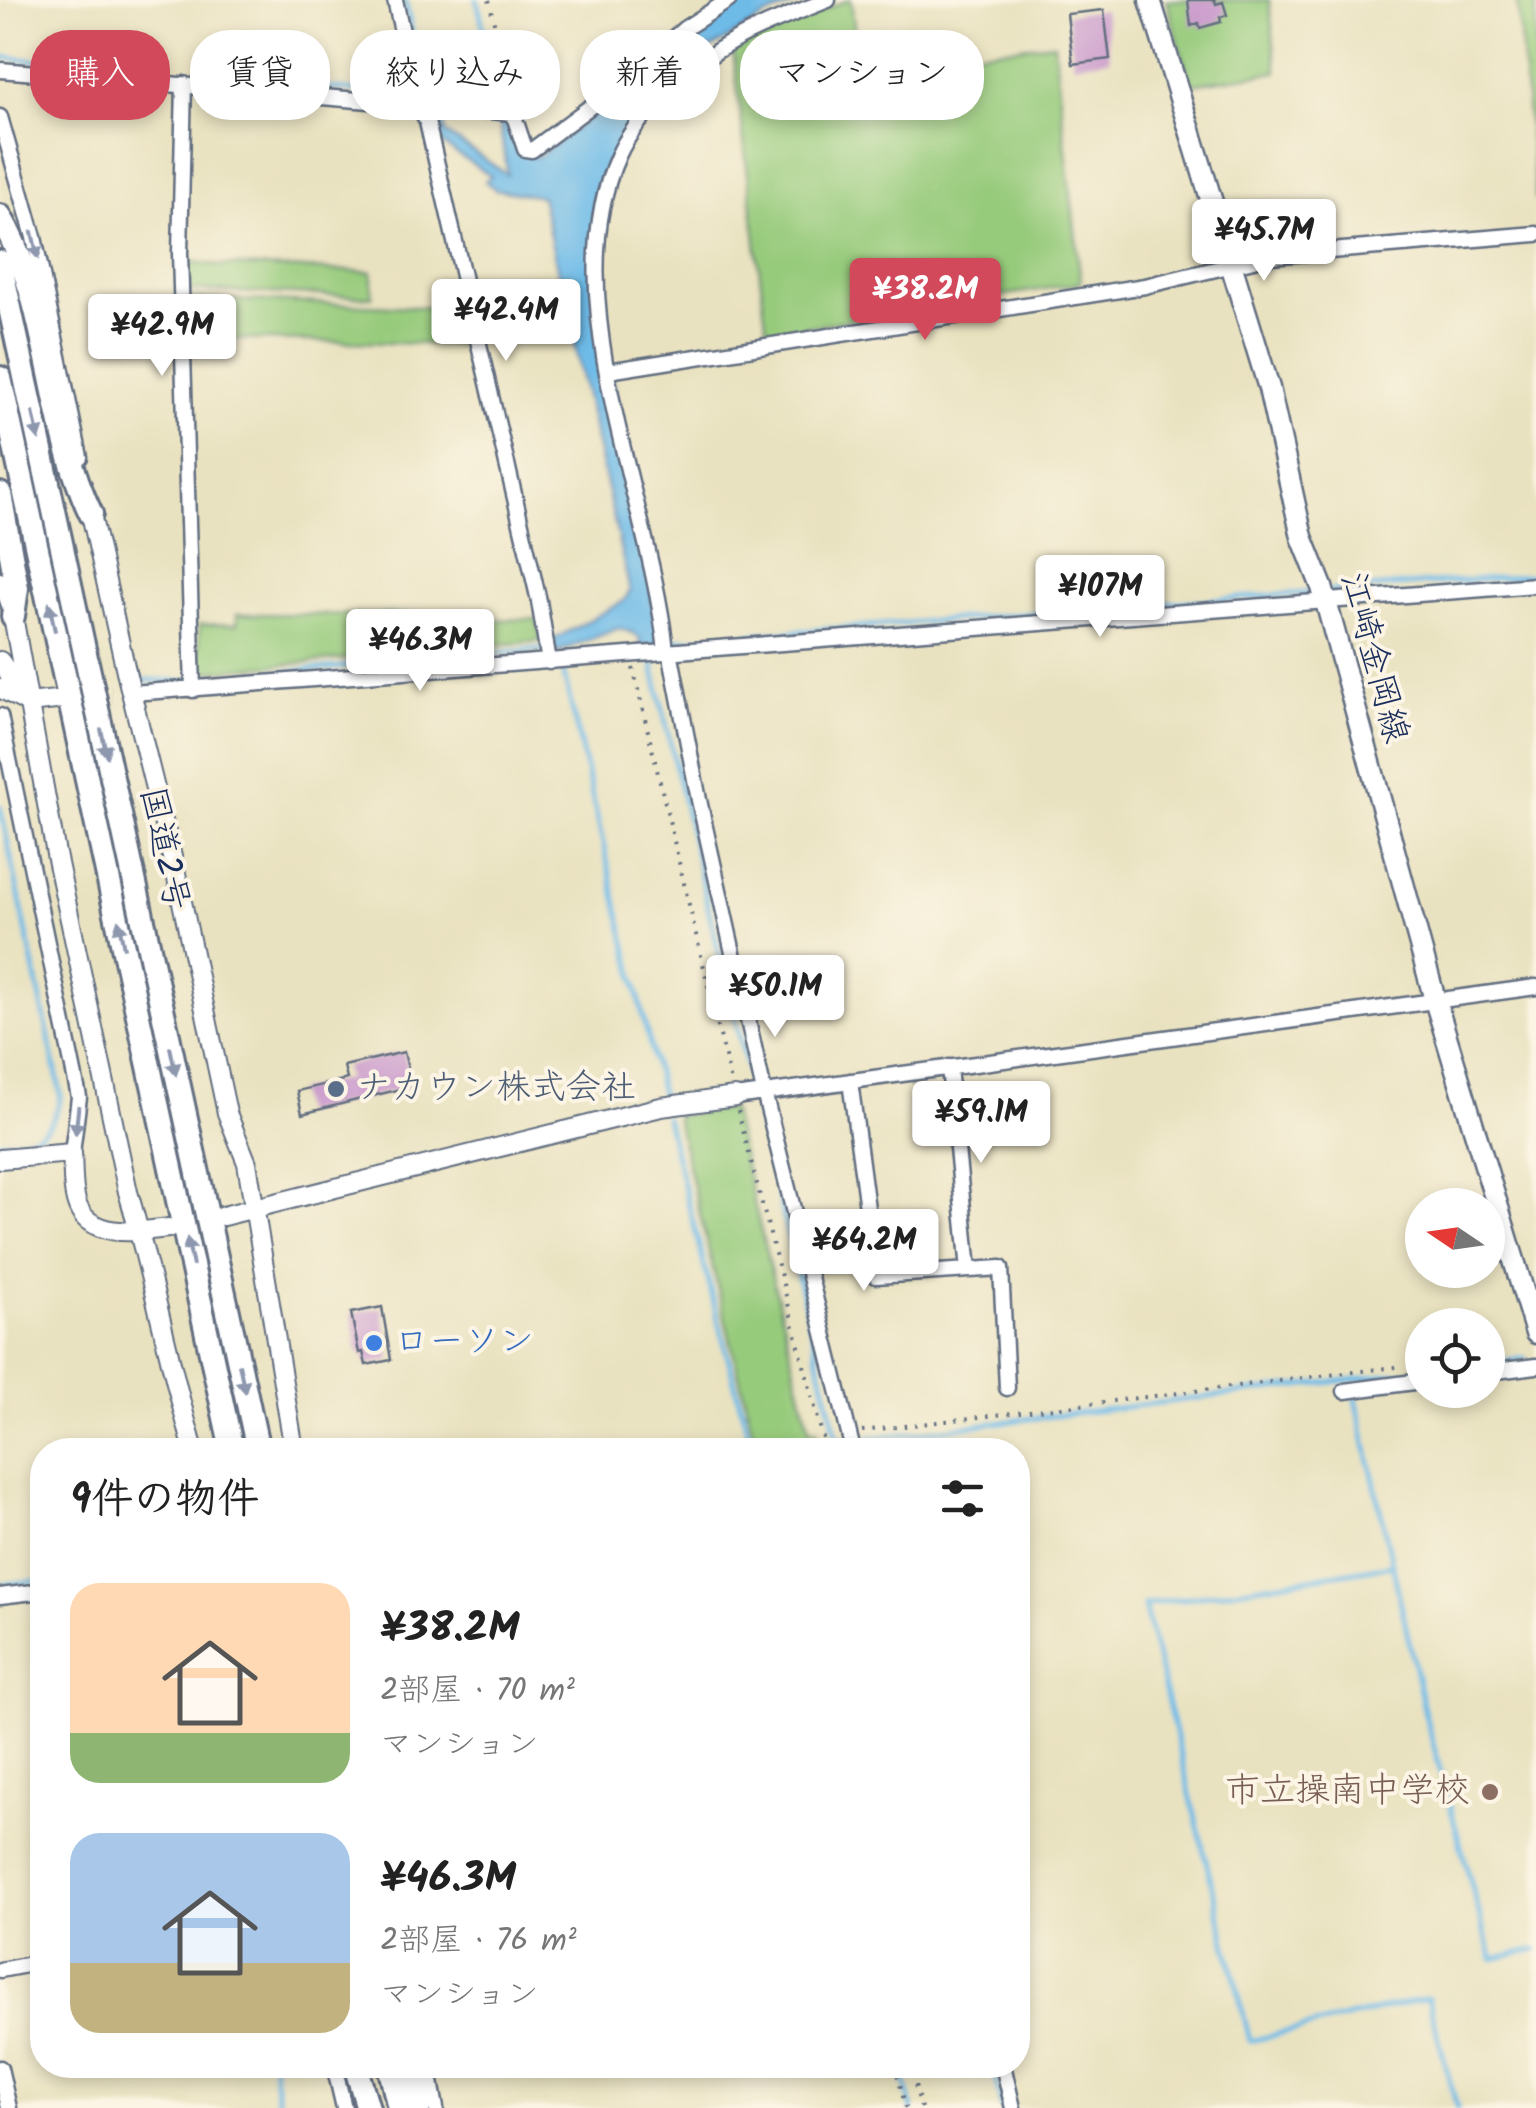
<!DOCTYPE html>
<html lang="ja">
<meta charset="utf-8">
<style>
body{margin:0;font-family:Kalam,"Klee One",sans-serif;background:#f6f6f6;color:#222;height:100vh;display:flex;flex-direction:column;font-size:38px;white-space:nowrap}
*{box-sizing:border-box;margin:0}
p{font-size:32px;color:#767676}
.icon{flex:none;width:55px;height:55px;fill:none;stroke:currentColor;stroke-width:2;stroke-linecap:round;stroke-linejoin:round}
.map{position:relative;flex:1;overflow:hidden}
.details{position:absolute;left:30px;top:1438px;width:1000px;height:640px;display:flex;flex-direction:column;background:#fff;border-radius:40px;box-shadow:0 5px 15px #0003}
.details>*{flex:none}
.guide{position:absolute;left:30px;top:30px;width:1000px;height:90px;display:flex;gap:20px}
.needle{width:65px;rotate:283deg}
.tools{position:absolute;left:1405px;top:1188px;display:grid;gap:20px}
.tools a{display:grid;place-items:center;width:100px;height:100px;border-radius:50%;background:#fff;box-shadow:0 5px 15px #0003;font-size:50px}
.price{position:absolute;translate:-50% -85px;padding:0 22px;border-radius:10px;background:#fff;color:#222;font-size:32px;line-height:65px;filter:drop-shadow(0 2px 5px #0008)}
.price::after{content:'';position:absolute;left:50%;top:60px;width:30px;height:22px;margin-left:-15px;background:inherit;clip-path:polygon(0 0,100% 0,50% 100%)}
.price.on{background:#d1495b;color:#fff}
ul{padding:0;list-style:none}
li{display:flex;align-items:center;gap:30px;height:250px;padding:0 40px}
li span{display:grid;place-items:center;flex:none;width:280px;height:200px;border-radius:30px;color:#555}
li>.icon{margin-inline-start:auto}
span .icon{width:120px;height:120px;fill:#fffc;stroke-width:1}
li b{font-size:42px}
h2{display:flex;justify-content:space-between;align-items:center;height:120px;padding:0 40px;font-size:42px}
.pill{padding:0 35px;border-radius:40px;background:#fff;box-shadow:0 5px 15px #0003;font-size:35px;line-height:90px}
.pill.on{background:#d1495b;color:#fff}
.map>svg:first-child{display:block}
.green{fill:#97cb7c;stroke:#597d6d;stroke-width:2.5}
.water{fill:#6ebbe8;stroke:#4475a3;stroke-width:2.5}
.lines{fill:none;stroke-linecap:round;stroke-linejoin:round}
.stream{stroke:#6ebbe8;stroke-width:5}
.building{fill:#c795cb}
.tertiary-tunnel{stroke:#c0beac;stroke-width:18;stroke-dasharray:18 9;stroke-linecap:butt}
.minor-casing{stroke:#636e80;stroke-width:19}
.tertiary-casing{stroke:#636e80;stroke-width:22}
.secondary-casing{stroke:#636e80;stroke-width:25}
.trunk-casing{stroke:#636e80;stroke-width:28}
.path{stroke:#636e80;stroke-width:4;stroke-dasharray:2.5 8;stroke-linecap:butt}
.minor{stroke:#fff;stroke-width:14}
.tertiary{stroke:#fff;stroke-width:18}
.secondary{stroke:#fff;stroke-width:20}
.trunk{stroke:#fff;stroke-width:22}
.oneway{fill:#8d97ae}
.service-dot{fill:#5c6f8a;stroke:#fcf5e5;stroke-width:4}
.shop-dot{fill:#3f7fe0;stroke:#fcf5e5;stroke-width:4}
.education-dot{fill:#8d6e63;stroke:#fcf5e5;stroke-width:4}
.labels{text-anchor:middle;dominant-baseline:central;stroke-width:8;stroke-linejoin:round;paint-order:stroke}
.street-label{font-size:35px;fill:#1b2f5e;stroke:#fcf5e5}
.service-label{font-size:35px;fill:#4e5e75;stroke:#fcf5e5;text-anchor:start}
.shop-label{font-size:35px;fill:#366cbe;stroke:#fcf5e5;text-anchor:start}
.education-label{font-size:35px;fill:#785e54;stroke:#fcf5e5;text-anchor:end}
</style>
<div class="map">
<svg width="1536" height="2108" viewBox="0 0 1536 2108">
<rect width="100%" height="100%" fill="#fcf5e5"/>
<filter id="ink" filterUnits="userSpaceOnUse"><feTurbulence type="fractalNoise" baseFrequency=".01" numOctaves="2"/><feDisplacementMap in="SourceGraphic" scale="20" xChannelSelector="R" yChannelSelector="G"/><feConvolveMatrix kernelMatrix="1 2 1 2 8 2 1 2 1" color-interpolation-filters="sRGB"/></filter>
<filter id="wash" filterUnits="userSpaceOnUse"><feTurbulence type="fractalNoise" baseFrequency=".0048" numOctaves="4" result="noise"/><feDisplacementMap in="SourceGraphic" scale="40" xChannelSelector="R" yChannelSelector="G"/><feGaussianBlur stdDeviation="2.25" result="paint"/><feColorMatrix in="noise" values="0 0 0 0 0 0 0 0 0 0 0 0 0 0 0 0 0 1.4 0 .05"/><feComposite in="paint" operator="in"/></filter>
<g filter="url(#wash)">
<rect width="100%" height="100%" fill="#e9e2c0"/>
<!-- green -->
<path class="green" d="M 848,0 L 851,0 L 859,66 L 1054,43 L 1081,283 L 767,333 L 733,51 L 761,33 Z
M 1166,0 L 1269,0 L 1277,72 L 1191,84 Z
M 1517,0 L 1536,0 L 1536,201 Z
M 188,261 L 215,265 L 372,272 L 372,297 L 187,290 Z
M 188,298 L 466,309 L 471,345 L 189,338 Z
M 237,614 L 484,615 L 488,620 L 537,619 L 541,641 L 204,672 L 199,667 L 199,625 L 237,624 Z
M 731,1109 L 810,1431 L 817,1430 L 821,1450 L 757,1450 L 676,1116 Z"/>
<!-- water -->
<path class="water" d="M 743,0 L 809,0 L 764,17 L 707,51 L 621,140 L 592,274 L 652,592 C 651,615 660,626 660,644 L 640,646 L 640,639 L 633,633 L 619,628 L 555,653 L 553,640 L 624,601 L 630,591 L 541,196 L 496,190 L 485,181 L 491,176 L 437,141 L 432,111 L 443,111 L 445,133 L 508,175 L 498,117 L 507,117 L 517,152 L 538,157 L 624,92 L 686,37 Z"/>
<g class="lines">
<!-- stream -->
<path class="stream" d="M 405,0 L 424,87 L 432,98 L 500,102
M 477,0 L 502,109
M 0,57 L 432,98
M 1330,591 L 1536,575
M 667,641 L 1319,592
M 651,655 C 708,922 777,1185 840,1450
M 563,670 L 662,1098
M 143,680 L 184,681 L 543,649
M 0,806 L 61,1095 C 53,1134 37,1139 0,1142
M 666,1118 L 752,1450
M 1488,1363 L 1525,1358
M 1355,1394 L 1425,1714 L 1484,1931 L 1493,1959 L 1536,1949
M 838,1442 L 1422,1371
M 1392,1565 L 1144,1605 L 1250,2041 L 1428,1998 L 1457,2108
M 0,1585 L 42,1580
M 273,2065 L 279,2108
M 901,2065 L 912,2108
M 992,2065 L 1002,2108"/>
</g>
<g id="blocks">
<!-- building -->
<path class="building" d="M 1188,0 L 1215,0 L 1216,4 L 1223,2 L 1227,15 L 1220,17 L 1221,22 L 1200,28 L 1199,23 L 1191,26 Z
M 1104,10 L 1110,59 L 1073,64 L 1067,14 Z
M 404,1052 L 412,1086 L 302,1114 L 297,1091 L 347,1079 L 344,1066 Z
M 382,1307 L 391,1360 L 366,1365 L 363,1352 L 359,1353 L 351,1313 Z"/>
</g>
</g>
<g filter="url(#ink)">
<use href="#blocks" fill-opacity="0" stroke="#636e80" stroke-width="2.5"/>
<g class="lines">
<!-- tertiary-tunnel -->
<path class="tertiary-tunnel" d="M 58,700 L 112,695"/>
<defs>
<path id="minor" d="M 395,0 L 418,104 L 427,122 L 539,601 L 549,662
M 0,70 L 513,113 L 525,149 L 532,150 L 610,92 L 684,29 L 729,0
M 184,84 L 180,253 L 193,690
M 0,117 L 34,237 L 80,457
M 608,371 L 1145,286 L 1270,256 L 1536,234
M 0,580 L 11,611
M 666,651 C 651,503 554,299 618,156 C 636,116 681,76 717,51 C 750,29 791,15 828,0
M 670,651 L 699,800 L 764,1092 L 853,1450
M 132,693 L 1536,585
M 0,716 L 79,1097 L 72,1153
M 949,1067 L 969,1270
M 850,1081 L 876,1276 L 1001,1268 L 1007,1388
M 735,1097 L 1536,987
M 1488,1372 L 1536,1366
M 1345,1391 L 1422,1381
M 0,1596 L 42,1591
M 0,1970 L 42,1962
M 334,2065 L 344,2108
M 428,2065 L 436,2108
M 1003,2065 L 1013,2108
M 0,2068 L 9,2108"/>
<path id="tertiary" d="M 91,514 L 128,680 L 175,869 L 227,1113 L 247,1163 L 294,1450
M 13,616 L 56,854 L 128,1192 C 153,1277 169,1365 194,1450
M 0,661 L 21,690
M 0,688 L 28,703 L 56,700
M 0,1159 L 72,1153 C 73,1168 72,1186 76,1201 C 86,1240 138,1232 168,1228
M 223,1216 L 661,1107 L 735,1097"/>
<path id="secondary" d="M 1150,0 L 1269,388 L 1302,537 L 1322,587 L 1435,1000 L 1536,1333"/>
<path id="trunk" d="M 0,216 C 52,307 46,420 91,514
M 0,262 L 258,1450
M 0,378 L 232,1450
M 0,494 L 17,588 L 13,616
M 355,2065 L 368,2108
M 389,2065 L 399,2108
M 411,2065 L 419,2108"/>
</defs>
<!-- minor casing -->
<use href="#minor" class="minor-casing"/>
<!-- tertiary casing -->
<use href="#tertiary" class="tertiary-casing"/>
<!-- secondary casing -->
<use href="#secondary" class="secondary-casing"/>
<!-- trunk casing -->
<use href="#trunk" class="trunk-casing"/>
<!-- path -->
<path class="path" d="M 489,0 L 511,98
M 633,668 L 731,1082
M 738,1111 L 826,1450
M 862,1431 L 1404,1366
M 895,2065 L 906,2108
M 910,2065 L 921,2108"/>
<!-- minor -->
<use href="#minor" class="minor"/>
<!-- tertiary -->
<use href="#tertiary" class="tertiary"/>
<!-- secondary -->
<use href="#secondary" class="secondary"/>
<!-- trunk -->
<use href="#trunk" class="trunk"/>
</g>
<!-- one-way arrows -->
<defs><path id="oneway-solid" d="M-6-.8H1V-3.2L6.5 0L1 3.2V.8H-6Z" transform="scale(2.5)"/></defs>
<g class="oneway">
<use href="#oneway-solid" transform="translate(35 245) rotate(77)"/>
<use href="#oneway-solid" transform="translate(36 426) rotate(78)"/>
<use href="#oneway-solid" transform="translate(52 617) rotate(-102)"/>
<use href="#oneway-solid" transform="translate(104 743) rotate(78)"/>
<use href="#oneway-solid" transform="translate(121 934) rotate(-102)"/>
<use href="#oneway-solid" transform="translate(173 1061) rotate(78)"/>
<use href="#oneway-solid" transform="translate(77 1120) rotate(96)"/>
<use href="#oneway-solid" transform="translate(190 1252) rotate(-102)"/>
<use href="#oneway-solid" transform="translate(242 1378) rotate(78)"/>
</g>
</g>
<!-- markers -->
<circle class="service-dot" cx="336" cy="1089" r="10"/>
<circle class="shop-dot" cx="374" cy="1343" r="10"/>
<circle class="education-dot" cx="1490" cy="1792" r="10"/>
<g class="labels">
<!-- street labels -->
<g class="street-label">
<text transform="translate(1373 658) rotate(75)">江崎金岡線</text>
<text transform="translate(163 849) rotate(78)">国道2号</text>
</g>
<!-- service labels -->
<g class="service-label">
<text x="356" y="1089">ナカウン株式会社</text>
</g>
<!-- shop labels -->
<g class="shop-label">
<text x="394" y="1343">ローソン</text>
</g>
<!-- education labels -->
<g class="education-label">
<text x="1470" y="1792">市立操南中学校</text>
</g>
</g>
</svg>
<div class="tools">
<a><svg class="needle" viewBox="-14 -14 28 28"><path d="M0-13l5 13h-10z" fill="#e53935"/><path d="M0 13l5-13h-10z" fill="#767676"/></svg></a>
<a><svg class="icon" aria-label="locate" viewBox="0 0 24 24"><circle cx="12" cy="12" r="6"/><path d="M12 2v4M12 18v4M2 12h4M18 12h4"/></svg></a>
</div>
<b class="price" style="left:1264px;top:284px">¥45.7M</b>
<b class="price on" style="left:925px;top:343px">¥38.2M</b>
<b class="price" style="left:506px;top:364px">¥42.4M</b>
<b class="price" style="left:162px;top:379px">¥42.9M</b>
<b class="price" style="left:1100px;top:640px">¥107M</b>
<b class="price" style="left:420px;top:694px">¥46.3M</b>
<b class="price" style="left:775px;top:1040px">¥50.1M</b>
<b class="price" style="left:981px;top:1166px">¥59.1M</b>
<b class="price" style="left:864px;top:1294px">¥64.2M</b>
<div class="guide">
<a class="pill on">購入</a>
<a class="pill">賃貸</a>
<a class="pill">絞り込み</a>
<a class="pill">新着</a>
<a class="pill">マンション</a>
</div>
<section class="details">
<h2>9件の物件<svg class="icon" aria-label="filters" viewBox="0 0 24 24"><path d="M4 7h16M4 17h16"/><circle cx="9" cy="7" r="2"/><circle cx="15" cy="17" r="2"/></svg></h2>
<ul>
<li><span style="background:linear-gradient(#ffd9b3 75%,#8fb573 0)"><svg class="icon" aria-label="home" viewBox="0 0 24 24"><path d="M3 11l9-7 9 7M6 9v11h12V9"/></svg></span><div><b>¥38.2M</b><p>2部屋 · 70 m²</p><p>マンション</p></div></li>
<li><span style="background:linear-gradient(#a9c7e8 65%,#c2b280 0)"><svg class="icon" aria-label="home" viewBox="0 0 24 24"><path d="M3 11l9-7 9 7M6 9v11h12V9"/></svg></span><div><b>¥46.3M</b><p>2部屋 · 76 m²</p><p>マンション</p></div></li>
</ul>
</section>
</div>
